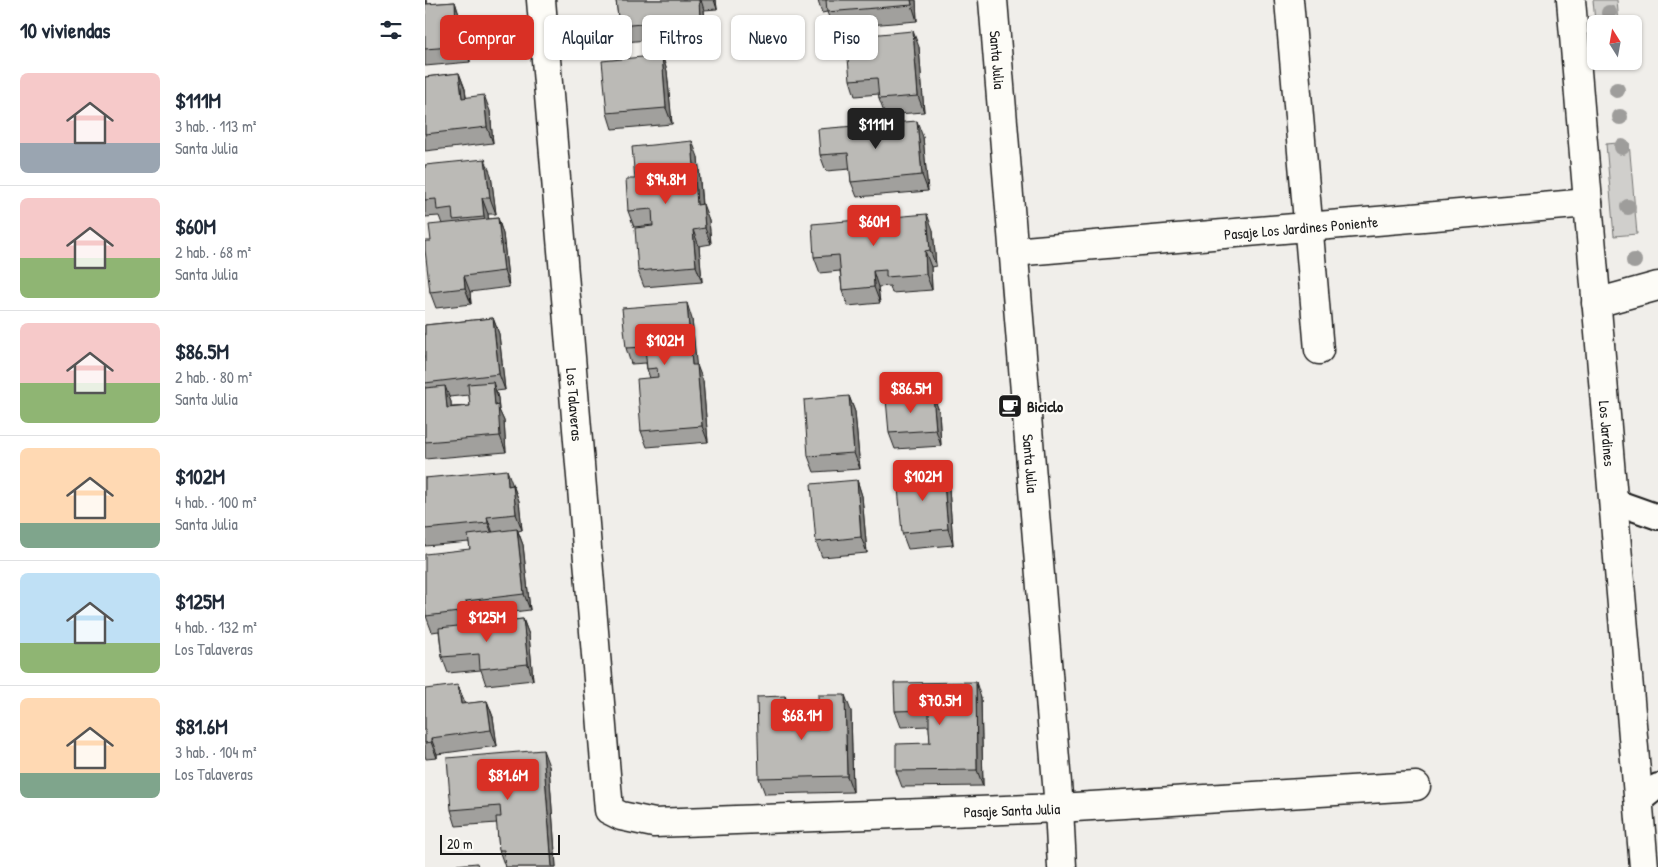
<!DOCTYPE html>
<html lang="es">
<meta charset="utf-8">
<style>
body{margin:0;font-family:"Patrick Hand",sans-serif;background:#f6f6f7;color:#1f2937;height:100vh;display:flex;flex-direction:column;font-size:19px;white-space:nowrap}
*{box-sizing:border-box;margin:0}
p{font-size:16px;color:#747a83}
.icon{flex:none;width:28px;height:28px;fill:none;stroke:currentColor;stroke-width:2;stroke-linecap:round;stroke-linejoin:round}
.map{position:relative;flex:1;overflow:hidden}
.drawer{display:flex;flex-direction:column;background:#fff;width:425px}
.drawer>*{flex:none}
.banner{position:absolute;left:15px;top:15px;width:475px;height:45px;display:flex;gap:10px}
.needle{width:32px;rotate:349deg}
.fabs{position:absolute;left:1162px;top:15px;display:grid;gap:10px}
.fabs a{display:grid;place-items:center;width:55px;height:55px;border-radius:8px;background:#fff;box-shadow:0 1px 4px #0004;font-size:25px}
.scale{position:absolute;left:15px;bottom:12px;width:120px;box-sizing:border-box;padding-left:5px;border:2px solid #1c1c1c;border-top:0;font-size:14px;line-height:18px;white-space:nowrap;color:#1c1c1c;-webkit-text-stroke:4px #fdfcf7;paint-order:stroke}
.price{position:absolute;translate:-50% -42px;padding:0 11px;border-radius:5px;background:#d93025;color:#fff;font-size:16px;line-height:32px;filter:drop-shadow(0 1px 2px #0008)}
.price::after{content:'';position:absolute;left:50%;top:30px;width:15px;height:11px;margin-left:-8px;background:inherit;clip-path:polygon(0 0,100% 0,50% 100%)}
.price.selected{background:#222;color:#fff}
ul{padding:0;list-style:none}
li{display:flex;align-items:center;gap:15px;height:125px;padding:0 20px}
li+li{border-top:1px solid #e0e1e3}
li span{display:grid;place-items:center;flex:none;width:140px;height:100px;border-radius:8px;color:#555}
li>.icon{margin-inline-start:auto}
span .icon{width:60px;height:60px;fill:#fffc;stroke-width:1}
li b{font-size:21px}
h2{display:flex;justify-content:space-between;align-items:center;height:60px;padding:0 20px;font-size:21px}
.tag{padding:0 18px;border-radius:8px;background:#fff;box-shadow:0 1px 4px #0004;font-size:18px;line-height:45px}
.tag.selected{background:#d93025;color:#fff}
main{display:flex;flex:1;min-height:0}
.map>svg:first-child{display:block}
.green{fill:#d0cfcc;stroke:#767674}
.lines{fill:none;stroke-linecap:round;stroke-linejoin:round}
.service-casing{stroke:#1c1c1c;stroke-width:28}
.minor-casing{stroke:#1c1c1c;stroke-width:31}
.service{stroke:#fdfcf7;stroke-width:24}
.minor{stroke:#fdfcf7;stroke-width:28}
.tree{fill:#9e9d9b}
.wall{fill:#a1a09d;stroke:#1c1c1c;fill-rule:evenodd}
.shaded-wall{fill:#83827f;stroke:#1c1c1c}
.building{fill:#bbbab6;stroke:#1c1c1c}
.labels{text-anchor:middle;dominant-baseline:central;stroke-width:4.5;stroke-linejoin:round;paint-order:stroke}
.street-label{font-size:15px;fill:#1c1c1c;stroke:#fdfcf7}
.poi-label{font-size:15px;font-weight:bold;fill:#1c1c1c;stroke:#fdfcf7;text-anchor:start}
</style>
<main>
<section class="drawer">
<h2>10 viviendas<svg class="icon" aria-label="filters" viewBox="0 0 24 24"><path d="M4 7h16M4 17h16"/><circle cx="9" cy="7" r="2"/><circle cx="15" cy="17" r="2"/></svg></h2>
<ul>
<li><span style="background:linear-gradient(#f6c9c9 70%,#9aa5b1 0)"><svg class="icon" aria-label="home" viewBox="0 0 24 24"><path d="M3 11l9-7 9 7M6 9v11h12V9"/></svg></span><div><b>$111M</b><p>3 hab. · 113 m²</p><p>Santa Julia</p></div></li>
<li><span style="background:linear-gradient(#f6c9c9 60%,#8fb573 0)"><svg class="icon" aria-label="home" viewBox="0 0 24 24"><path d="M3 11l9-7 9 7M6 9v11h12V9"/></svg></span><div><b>$60M</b><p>2 hab. · 68 m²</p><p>Santa Julia</p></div></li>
<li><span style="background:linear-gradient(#f6c9c9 60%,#8fb573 0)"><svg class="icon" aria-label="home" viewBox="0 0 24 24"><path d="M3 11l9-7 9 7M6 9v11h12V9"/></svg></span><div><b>$86.5M</b><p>2 hab. · 80 m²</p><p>Santa Julia</p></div></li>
<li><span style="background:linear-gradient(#ffd9b3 75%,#7fa58c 0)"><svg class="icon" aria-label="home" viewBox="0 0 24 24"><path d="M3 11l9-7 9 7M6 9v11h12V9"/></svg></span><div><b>$102M</b><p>4 hab. · 100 m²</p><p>Santa Julia</p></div></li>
<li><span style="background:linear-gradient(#bfe0f5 70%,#8fb573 0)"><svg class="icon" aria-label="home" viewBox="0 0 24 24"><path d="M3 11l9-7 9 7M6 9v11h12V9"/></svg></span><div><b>$125M</b><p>4 hab. · 132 m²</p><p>Los Talaveras</p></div></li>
<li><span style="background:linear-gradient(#ffd9b3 75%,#7fa58c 0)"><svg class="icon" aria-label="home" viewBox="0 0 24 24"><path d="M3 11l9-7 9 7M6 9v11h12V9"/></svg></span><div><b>$81.6M</b><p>3 hab. · 104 m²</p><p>Los Talaveras</p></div></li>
</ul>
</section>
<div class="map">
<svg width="1233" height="867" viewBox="0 0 1233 867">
<rect width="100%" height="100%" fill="#f0eeea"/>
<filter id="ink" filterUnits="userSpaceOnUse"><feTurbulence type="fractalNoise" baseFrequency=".02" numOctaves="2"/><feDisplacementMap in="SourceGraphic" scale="10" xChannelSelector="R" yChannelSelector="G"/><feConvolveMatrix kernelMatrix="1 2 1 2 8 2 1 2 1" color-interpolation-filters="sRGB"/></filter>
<g filter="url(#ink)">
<!-- green -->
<path class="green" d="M 1168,0 L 1192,0 L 1194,24 L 1171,24 L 1171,33 Z
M 1204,142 L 1212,234 L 1189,236 L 1181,144 Z"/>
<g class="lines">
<defs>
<path id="service" d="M 1188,501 L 1233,517
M 1214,801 L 1233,786"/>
<g id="minor">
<path id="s1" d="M 116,0 L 184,810 L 196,816 L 229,823 L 634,808 L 991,786"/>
<path id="s2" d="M 568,0 L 634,808 L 637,867"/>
<path d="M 864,0 L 894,350"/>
<path id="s3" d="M 1146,0 L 1219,867"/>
<path id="s4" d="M 588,252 L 1163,203"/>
<path d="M 1171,303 L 1233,286"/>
</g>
</defs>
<!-- service casing -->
<use href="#service" class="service-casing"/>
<!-- minor casing -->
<use href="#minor" class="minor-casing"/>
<!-- service -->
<use href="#service" class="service"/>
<!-- minor -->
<use href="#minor" class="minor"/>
</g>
<!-- trees -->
<g class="tree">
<circle cx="1184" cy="13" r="8"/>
<circle cx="1192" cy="90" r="8"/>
<circle cx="1195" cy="117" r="8"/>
<circle cx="1197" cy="147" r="8"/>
<circle cx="1203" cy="207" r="8"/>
<circle cx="1209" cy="261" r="8"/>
</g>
<!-- wall -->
<path class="wall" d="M 0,0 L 1,0 L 3,4 L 30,2 L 35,18 L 36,23 L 38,23 L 43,39 L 45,62 L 0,66 Z
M 191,0 L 291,0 L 292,9 L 279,10 L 281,35 L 199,42 L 194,26 Z
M 393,0 L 491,0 L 492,21 L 408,28 L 402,12 L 397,13 Z
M 494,47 L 499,112 L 460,115 L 454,99 L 454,94 L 430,96 L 425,80 Z
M 237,55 L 242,71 L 247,124 L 187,129 L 182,113 Z
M 34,73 L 40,89 L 41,97 L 65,111 L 68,143 L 0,151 L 0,77 Z
M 498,137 L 503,191 L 432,197 L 426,182 L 425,169 L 401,171 L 395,155 Z
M 273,157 L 277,204 L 284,220 L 286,244 L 274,246 L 277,282 L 219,287 L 213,271 L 228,225 L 209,227 L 203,211 L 210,179 Z
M 0,165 L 66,175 L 71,214 L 63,214 L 63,219 L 73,218 L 78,234 L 84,287 L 45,292 L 46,304 L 11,308 L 5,292 L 6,241 L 17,224 L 14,216 L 0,217 Z
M 508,230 L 511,266 L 506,267 L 507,290 L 467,293 L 465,286 L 453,287 L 455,303 L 423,306 L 417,290 L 415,271 L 395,273 L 389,257 Z
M 68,318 L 74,334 L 80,390 L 71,391 L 73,398 L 74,410 L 79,421 L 81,452 L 0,459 L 0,325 ZM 44,395 L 45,406 L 26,407 L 26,402 L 24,397 Z
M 267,319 L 271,365 L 278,381 L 283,442 L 222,447 L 216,431 L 225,378 L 222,369 L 221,363 L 206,364 L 201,348 Z
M 508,395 L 514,411 L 516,446 L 470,449 L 464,433 Z
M 424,396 L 430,412 L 435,469 L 389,472 L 383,456 Z
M 0,478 L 88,485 L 94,501 L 97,530 L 93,531 L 98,545 L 105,610 L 47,617 L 48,624 L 98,619 L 104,635 L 108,680 L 61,685 L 56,670 L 23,673 L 17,657 L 14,631 L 7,632 L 1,616 L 45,549 L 44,542 L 0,546 Z
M 432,480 L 437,496 L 442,553 L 397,557 L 391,542 Z
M 524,488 L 528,545 L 483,549 L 477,533 Z
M 0,689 L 39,701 L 39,704 L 62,701 L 68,717 L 72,746 L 12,754 L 12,758 L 1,759 L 0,755 Z
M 360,696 L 366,712 L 366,731 L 394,730 L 426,711 L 428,792 L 340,794 L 334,778 Z
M 556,698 L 558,786 L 477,787 L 471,771 L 505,743 L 504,726 L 476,727 L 470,711 Z
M 124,766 L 131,867 L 80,867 L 74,850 L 72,823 L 31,826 L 26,810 Z"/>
<!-- shaded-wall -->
<path class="shaded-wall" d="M 274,0 L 276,0 L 279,10 L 281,35 L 275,19 Z
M 289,0 L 291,0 L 292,9 Z
M 486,0 L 491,0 L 492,21 L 487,5 Z
M 30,2 L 35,18 L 37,39 L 31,24 Z
M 38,23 L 43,39 L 45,62 L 39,46 Z
M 488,31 L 494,47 L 499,112 L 493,96 Z
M 237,55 L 242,71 L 247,124 L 241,108 Z
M 34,73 L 40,89 L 43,114 L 37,98 Z
M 59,95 L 65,111 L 68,143 L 62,127 Z
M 492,121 L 498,137 L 503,191 L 497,175 Z
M 267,141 L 273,157 L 278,221 L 272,205 Z
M 60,159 L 66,175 L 71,214 L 65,198 Z
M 57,198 L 63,214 L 65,233 L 59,217 Z
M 278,204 L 284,220 L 286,244 L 280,228 Z
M 502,214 L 508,230 L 511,266 L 505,250 Z
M 73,218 L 78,234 L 84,287 L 79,271 Z
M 268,230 L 274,246 L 277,282 L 271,266 Z
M 500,251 L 506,267 L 507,290 L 501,274 Z
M 448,271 L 453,287 L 455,303 L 449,287 Z
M 39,276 L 45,292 L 46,304 L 40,288 Z
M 262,303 L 267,319 L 273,381 L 267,365 Z
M 68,318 L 74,334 L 80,390 L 74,374 Z
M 272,365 L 278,381 L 283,442 L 277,426 Z
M 68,382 L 73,398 L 74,410 L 79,421 L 81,452 L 75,436 L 70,406 Z
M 20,386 L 26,402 L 27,424 L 22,408 Z
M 508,395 L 514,411 L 516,446 L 511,430 Z
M 424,396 L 430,412 L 435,469 L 429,453 Z
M 82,470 L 88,486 L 83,486 Z
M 518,472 L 524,488 L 528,545 L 523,529 Z
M 432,480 L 437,496 L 442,553 L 436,537 Z
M 88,485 L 94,501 L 97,530 L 91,514 Z
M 62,517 L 68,533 L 69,539 L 63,523 Z
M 92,529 L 98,545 L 105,610 L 99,594 Z
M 41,601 L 47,617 L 48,627 L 42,611 Z
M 98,619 L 104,635 L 108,680 L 103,664 Z
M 551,682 L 556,698 L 558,786 L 552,770 Z
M 33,685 L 39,701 L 42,720 L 36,704 Z
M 420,695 L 426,711 L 428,792 L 422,776 Z
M 360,696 L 366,712 L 366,747 L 361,731 Z
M 62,701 L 68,717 L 72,746 L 66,730 Z
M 6,738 L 12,754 L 12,758 L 6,742 Z
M 118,750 L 124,766 L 131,867 L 127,867 Z"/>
<!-- building -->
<path class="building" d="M 0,0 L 1,0 L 1,4 L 30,2 L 31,24 L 38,23 L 39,46 L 0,49 Z
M 191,0 L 274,0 L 275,19 L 194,26 Z
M 401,0 L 486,0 L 487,5 L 402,12 Z
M 488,31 L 493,96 L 454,99 L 452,78 L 425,80 L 421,37 Z
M 237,55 L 241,108 L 182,113 L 177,61 Z
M 34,73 L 37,98 L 59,95 L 62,127 L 0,134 L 0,77 Z
M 492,121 L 497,175 L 426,182 L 423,153 L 395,155 L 393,129 Z
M 267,141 L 272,205 L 278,204 L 280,228 L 268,230 L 271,266 L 213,271 L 210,228 L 228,226 L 227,209 L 203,211 L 201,179 L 210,179 L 207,147 Z
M 60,159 L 65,198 L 57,198 L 59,217 L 28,220 L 27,208 L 12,210 L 11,199 L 0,200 L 0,165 Z
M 502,214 L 505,250 L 500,251 L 501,274 L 461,277 L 461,270 L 448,271 L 449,287 L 417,290 L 414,255 L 389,257 L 387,224 Z
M 73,218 L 79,271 L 39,276 L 40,288 L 5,292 L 0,250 L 0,241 L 6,241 L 4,225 Z
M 262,303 L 267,365 L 272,365 L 277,426 L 216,431 L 212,379 L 233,377 L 232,368 L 222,369 L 220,347 L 201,348 L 197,308 Z
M 68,318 L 74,374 L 0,383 L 0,325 Z
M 68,382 L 70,406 L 73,405 L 75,436 L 0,442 L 0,388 L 20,386 L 22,408 L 45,406 L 43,384 Z
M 508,395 L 511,430 L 464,433 L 461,399 Z
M 424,396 L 429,453 L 383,456 L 379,400 Z
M 82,470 L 83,486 L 88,485 L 91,514 L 62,517 L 63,523 L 0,529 L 0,478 Z
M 518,472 L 523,529 L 477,533 L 472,476 Z
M 432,480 L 436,537 L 391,542 L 386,484 Z
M 92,529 L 99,594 L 41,601 L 42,611 L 1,616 L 0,602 L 0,554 L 45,549 L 43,535 Z
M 98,619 L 103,664 L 55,669 L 54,654 L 17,657 L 14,628 Z
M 551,682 L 552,770 L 471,771 L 471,744 L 505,743 L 504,728 L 504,710 L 470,711 L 469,683 Z
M 33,685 L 36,704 L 62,701 L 66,730 L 6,738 L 6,742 L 0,743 L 0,689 Z
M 393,695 L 420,695 L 422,776 L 334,778 L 332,697 L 360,696 L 361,731 L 376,730 L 394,730 Z
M 118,750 L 127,867 L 80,867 L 79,850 L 74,850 L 71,817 L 76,817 L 75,806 L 26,810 L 22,758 Z
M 52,863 L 53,867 L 30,867 L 30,865 Z"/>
</g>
<!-- icons -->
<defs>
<symbol id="cafe-square" viewBox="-11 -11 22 22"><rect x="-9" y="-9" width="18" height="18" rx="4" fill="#1c1c1c" stroke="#fdfcf7"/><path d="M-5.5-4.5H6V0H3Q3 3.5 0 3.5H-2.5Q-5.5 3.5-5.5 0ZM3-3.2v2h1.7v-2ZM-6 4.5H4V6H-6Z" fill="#fff"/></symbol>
</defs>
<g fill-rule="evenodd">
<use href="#cafe-square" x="571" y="392" width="28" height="28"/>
</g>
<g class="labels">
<!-- street labels -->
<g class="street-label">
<text stroke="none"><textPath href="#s2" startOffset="60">Santa Julia</textPath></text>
<text stroke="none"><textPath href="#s4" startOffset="289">Pasaje Los Jardines Poniente</textPath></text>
<text stroke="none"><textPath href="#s1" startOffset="406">Los Talaveras</textPath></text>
<text stroke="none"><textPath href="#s3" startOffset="435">Los Jardines</textPath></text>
<text stroke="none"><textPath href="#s2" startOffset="465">Santa Julia</textPath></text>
<text stroke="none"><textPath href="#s1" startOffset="1218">Pasaje Santa Julia</textPath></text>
</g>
<!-- poi labels -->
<g class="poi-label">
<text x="602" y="406">Biciclo</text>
</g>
</g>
</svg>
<div class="fabs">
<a><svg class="needle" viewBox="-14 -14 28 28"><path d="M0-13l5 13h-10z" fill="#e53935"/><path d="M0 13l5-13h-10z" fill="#747a83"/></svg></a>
</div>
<div class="scale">20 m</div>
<b class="price selected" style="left:451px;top:150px">$111M</b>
<b class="price" style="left:241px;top:205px">$94.8M</b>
<b class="price" style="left:449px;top:247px">$60M</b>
<b class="price" style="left:240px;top:366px">$102M</b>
<b class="price" style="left:486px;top:414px">$86.5M</b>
<b class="price" style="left:498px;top:502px">$102M</b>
<b class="price" style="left:62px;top:643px">$125M</b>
<b class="price" style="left:515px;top:726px">$70.5M</b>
<b class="price" style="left:377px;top:741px">$68.1M</b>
<b class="price" style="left:83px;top:801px">$81.6M</b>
<div class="banner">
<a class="tag selected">Comprar</a>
<a class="tag">Alquilar</a>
<a class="tag">Filtros</a>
<a class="tag">Nuevo</a>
<a class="tag">Piso</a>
</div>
</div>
</main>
